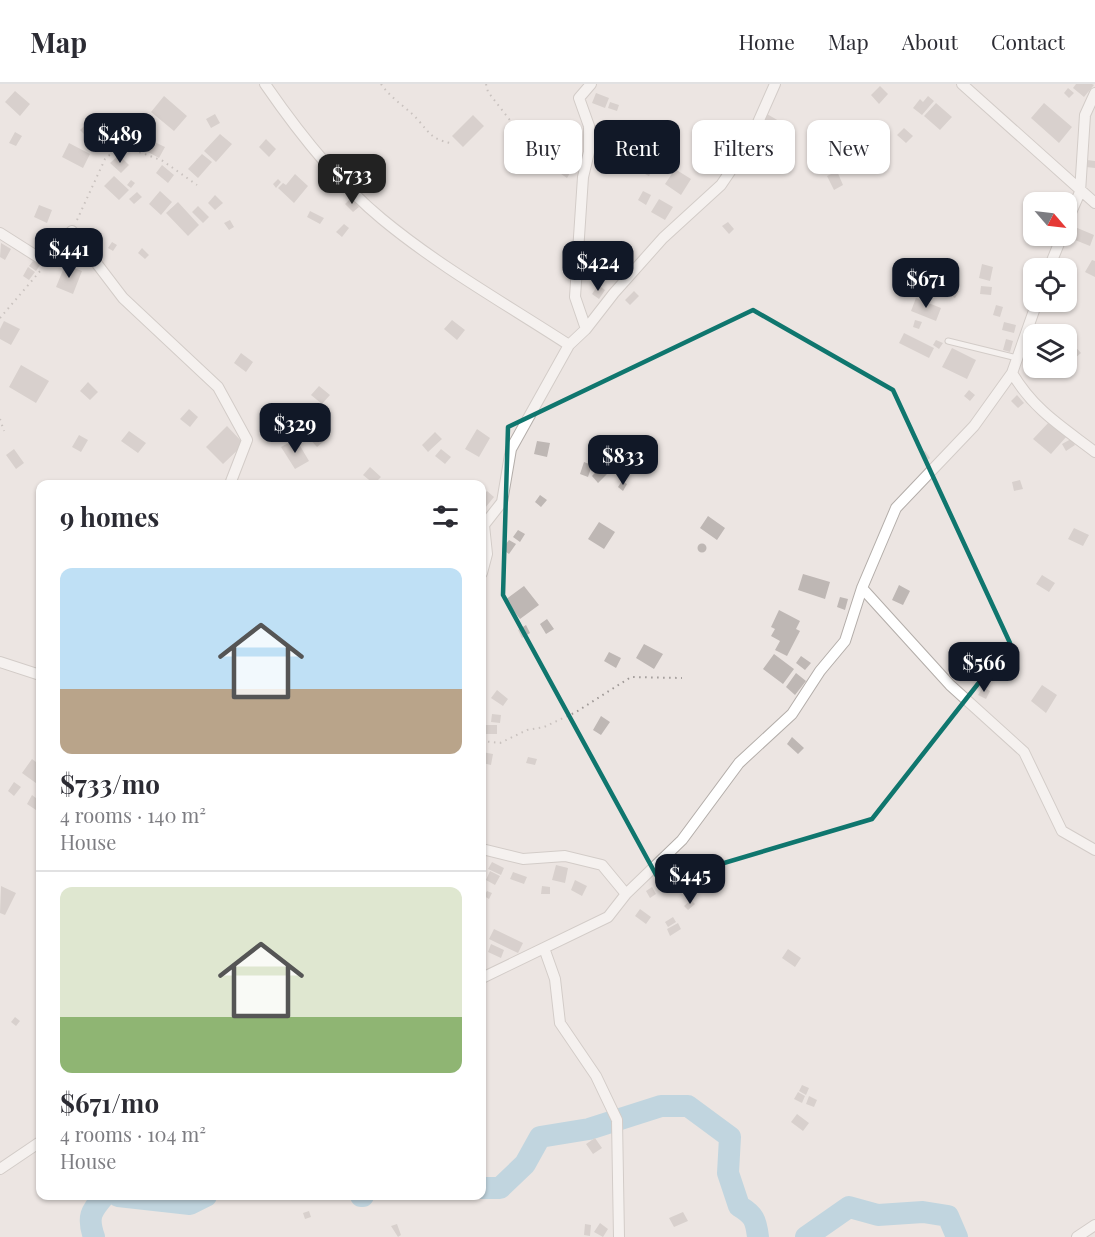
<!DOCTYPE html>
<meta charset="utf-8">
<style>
body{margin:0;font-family:"Playfair Display",serif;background:#f2f2f3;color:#2b2b33;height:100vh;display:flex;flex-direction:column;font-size:22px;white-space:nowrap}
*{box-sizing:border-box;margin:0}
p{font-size:20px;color:#7c7c81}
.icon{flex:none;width:33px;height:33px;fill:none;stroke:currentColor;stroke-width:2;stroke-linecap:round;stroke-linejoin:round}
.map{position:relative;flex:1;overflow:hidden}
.details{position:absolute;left:36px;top:396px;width:450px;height:720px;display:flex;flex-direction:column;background:#fff;border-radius:12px;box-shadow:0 2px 4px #0004}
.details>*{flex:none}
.top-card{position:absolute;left:504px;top:36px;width:501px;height:54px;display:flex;gap:12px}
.needle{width:39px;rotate:118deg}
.controls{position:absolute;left:1023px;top:108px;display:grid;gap:12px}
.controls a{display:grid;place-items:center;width:54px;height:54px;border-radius:12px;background:#fff;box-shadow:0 2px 4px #0004;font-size:30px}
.price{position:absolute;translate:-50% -51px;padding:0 14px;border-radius:12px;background:#111827;color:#fff;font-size:20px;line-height:39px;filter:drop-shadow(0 2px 3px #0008)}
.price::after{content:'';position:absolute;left:50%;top:36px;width:18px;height:14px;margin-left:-9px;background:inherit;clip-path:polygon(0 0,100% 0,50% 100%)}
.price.selected{background:#222;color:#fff}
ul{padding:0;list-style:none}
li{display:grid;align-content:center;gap:12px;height:318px;padding:0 24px}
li+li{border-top:2px solid #e1e1e2}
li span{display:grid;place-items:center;height:186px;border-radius:12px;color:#555}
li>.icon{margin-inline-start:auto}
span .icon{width:108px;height:108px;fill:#fffc;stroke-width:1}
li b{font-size:26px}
h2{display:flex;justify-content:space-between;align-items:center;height:72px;padding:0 24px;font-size:26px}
.pill{padding:0 21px;border-radius:12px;background:#fff;box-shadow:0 2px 4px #0004;font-size:21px;line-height:54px}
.pill.selected{background:#111827;color:#fff}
header{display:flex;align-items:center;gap:36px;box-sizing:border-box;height:84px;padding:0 30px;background:#fff;border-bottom:2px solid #e1e1e2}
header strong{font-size:28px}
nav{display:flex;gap:33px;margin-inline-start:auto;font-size:21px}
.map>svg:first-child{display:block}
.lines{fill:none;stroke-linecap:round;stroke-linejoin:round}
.river{stroke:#8dc2db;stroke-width:22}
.building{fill:#beb7b4}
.service-casing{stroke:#b3ada9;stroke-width:7}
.minor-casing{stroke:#b3ada9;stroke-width:12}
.path{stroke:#9e9896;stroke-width:2;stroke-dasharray:1.5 4.5;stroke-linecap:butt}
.service{stroke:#fff;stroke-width:5}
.minor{stroke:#fff;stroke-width:10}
.marked{fill:none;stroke:#0f766e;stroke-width:4.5;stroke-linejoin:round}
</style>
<header>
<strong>Map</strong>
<nav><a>Home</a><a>Map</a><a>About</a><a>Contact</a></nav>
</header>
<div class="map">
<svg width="1095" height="1153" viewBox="0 0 1095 1153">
<rect width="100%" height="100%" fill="#ece5e2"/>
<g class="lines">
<!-- river -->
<path class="river" d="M 482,1104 L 500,1104 L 525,1080 L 540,1053 L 589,1045 L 661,1022 L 688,1022 L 730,1053 L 728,1089 L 739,1122 C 754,1131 756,1136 758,1153
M 118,1112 L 190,1120 L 206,1112
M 361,1112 L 363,1112
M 94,1153 C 87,1133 91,1127 104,1112
M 806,1153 L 849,1123 L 878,1131 L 923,1128 L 948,1132 L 957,1153"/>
</g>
<!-- building -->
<path class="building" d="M 1076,0 L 1092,0 L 1094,1 L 1084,13 L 1073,4 Z
M 880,2 L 888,10 L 879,20 L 871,11 Z
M 1068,4 L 1074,9 L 1069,14 L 1064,9 Z
M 15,7 L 30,20 L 20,32 L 5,18 Z
M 596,9 L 609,14 L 605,24 L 592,19 Z
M 164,12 L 187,32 L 174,47 L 151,28 Z
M 928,12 L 934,17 L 922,31 L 913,24 L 920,15 L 923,18 Z
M 610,18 L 619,21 L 617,27 L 608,24 Z
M 936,19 L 952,33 L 940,46 L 924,32 Z
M 1044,19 L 1072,43 L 1059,59 L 1031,34 Z
M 215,30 L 220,39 L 211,44 L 206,35 Z
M 767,30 L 779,37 L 772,50 L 759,43 Z
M 473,31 L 484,42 L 463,63 L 452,52 Z
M 91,36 L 104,48 L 93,59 L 80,46 Z
M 904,44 L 913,52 L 906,59 L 897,51 Z
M 760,46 L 770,51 L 767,58 L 756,52 Z
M 15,48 L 22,52 L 16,62 L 9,59 Z
M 554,48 L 573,61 L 565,72 L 546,59 Z
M 220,50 L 232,60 L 216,78 L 204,67 Z
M 142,52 L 165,63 L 159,74 L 137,62 Z
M 266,55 L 276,65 L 269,73 L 259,63 Z
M 69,59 L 90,70 L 83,84 L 62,73 Z
M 202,70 L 212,78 L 198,94 L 188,85 Z
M 119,71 L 129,81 L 121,89 L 110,79 Z
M 1087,76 L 1095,77 L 1095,84 L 1086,83 Z
M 649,77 L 655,80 L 649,92 L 643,89 Z
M 162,81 L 174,91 L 168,99 L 156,89 Z
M 563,85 L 570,89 L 567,94 L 561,90 Z
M 675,85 L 691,95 L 681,111 L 665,100 Z
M 837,87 L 843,101 L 834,106 L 827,92 Z
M 295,90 L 308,102 L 294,119 L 278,104 L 283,99 L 286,101 Z
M 114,92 L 129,106 L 119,116 L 104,102 Z
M 278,95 L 281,98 L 276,104 L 273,100 Z
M 131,96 L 135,99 L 131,104 L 127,101 Z
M 160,107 L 172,118 L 161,131 L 149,120 Z
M 643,107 L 651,111 L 646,121 L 638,116 Z
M 137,108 L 142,113 L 134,120 L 129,115 Z
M 215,111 L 223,119 L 215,126 L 208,119 Z
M 351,114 L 359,123 L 353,128 L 345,120 Z
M 659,115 L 673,123 L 665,136 L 651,128 Z
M 178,118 L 199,141 L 188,152 L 166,129 Z
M 39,121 L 52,126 L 47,139 L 34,133 Z
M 198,122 L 209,133 L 203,139 L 192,128 Z
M 310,127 L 324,134 L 320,140 L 307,133 Z
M 230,136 L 234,143 L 229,146 L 224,139 Z
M 728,138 L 734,145 L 729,150 L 722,142 Z
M 344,140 L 349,144 L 342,153 L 336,148 Z
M 1075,143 L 1094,151 L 1090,162 L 1070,154 Z
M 112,158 L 117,161 L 113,167 L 108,164 Z
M 1,159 L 11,165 L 5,176 L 0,173 Z
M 78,163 L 86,167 L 80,178 L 72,174 Z
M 142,164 L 149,171 L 145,175 L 138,169 Z
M 609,165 L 620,174 L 607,190 L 596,180 Z
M 1092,176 L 1095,177 L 1095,193 L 1085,188 Z
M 33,177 L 40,181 L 36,187 L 29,182 Z
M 982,180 L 993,183 L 990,197 L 979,194 Z
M 65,181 L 82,187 L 73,210 L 56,203 Z
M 28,183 L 35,188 L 29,196 L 23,192 Z
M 598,201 L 605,206 L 599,215 L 592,210 Z
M 949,202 L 959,207 L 955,214 L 946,209 Z
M 981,202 L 992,203 L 991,211 L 980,210 Z
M 634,207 L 639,212 L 630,221 L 625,216 Z
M 916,214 L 941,224 L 936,237 L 911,227 Z
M 996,221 L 1003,223 L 1000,233 L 993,231 Z
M 452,236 L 465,246 L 457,256 L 444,245 Z
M 915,236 L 922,238 L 919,245 L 913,243 Z
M 4,237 L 20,245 L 11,261 L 0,255 L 0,245 Z
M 1004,238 L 1016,241 L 1014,249 L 1002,246 Z
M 904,249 L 934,264 L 929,274 L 899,259 Z
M 1006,255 L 1013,257 L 1010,268 L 1003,266 Z
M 936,256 L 943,259 L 939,265 L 933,261 Z
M 1070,257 L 1081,269 L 1066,282 L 1066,260 Z
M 952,264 L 976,276 L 967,295 L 942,283 Z
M 241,269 L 253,278 L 246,288 L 234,279 Z
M 21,281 L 49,297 L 36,319 L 9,303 Z
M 88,298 L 98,308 L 90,316 L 80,307 Z
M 319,302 L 330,311 L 322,320 L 311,311 Z
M 969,306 L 975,311 L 970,317 L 964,312 Z
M 1017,311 L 1024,319 L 1018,324 L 1011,317 Z
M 189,325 L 198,333 L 190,343 L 180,335 Z
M 1050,337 L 1067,352 L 1051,370 L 1033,355 Z
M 319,341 L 329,353 L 317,363 L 307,352 Z
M 227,342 L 244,360 L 223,380 L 206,363 Z
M 477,345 L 490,354 L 479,373 L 465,365 Z
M 129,347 L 146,359 L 138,369 L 121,357 Z
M 435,348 L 442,355 L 428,368 L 422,361 Z
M 79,351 L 88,356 L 81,368 L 72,363 Z
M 296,355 L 309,377 L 295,385 L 281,363 Z
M 1071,355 L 1075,361 L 1066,367 L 1062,360 Z
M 537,357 L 550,359 L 547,373 L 534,370 Z
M 14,365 L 24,379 L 16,385 L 6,371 Z
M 441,365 L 451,373 L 445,380 L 435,372 Z
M 925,367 L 930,374 L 926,377 L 921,370 Z
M 584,378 L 592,381 L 588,393 L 580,390 Z
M 370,383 L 381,393 L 374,400 L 363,391 Z
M 600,383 L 607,390 L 598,399 L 592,392 Z
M 1020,396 L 1023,405 L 1014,407 L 1012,398 Z
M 622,397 L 627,400 L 623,407 L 618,403 Z
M 487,407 L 494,413 L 485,424 L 482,421 L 482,413 Z
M 540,411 L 547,416 L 541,423 L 535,418 Z
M 708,432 L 725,444 L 717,456 L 700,444 Z
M 599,438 L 615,448 L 604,465 L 588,455 Z
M 1074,444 L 1089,451 L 1083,462 L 1068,455 Z
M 518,446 L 525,450 L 520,458 L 513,453 Z
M 509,456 L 516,460 L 509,470 L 502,465 Z
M697.5 464a4.5 4.5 0 1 1 9 0a4.5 4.5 0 1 1-9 0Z
M 803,490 L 830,498 L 825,515 L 798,506 Z
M 1042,491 L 1055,499 L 1049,508 L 1036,500 Z
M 899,501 L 910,507 L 903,521 L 892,516 Z
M 524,502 L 539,521 L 520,535 L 505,516 Z
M 840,513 L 848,515 L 845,526 L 837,523 Z
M 779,526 L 800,537 L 796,545 L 800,547 L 787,572 L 775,566 L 780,557 L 771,552 L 775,545 L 771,543 Z
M 547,535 L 554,545 L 546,550 L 540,540 Z
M 526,541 L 530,549 L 522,554 L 518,546 Z
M 644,560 L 663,570 L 654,585 L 636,574 Z
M 609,568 L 621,574 L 616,584 L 604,577 Z
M 774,570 L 794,585 L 783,600 L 763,585 Z
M 801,572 L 811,579 L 805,586 L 796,579 Z
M 796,589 L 806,597 L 795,611 L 786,603 Z
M 1042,601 L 1057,611 L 1046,629 L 1031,617 Z
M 983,603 L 990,607 L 986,615 L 978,611 Z
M 497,606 L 508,615 L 503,622 L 491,614 Z
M 492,630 L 501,631 L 500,639 L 491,638 Z
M 601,632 L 610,638 L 601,651 L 593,646 Z
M 484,641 L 497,641 L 497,650 L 484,650 Z
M 792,653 L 804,664 L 798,670 L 787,660 Z
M 482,668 L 493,670 L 491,681 L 482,679 Z
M 528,673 L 537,675 L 535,681 L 526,679 Z
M 32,675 L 40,681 L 40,702 L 22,689 Z
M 14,698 L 21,703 L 14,712 L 8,707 Z
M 32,711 L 40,717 L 39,728 L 27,720 Z
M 492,778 L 504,784 L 501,791 L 488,785 Z
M 556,781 L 568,784 L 565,799 L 552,796 Z
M 490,787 L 500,792 L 495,801 L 486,796 Z
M 513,788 L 527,793 L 524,800 L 510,795 Z
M 575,796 L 587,802 L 582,812 L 571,806 Z
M 1,802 L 16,809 L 5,831 L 0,829 Z
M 542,802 L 550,803 L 550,810 L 541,810 Z
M 652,803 L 656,810 L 650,814 L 646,807 Z
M 487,807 L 492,809 L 489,815 L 484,812 Z
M 691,816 L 695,820 L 688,826 L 684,822 Z
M 640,825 L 651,833 L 646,840 L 635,832 Z
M 673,833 L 676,838 L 668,843 L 665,838 Z
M 678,839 L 681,845 L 670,852 L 667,845 Z
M 494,845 L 523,859 L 518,869 L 489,855 Z
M 491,860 L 504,866 L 501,874 L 488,868 Z
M 788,865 L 801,874 L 795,883 L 782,874 Z
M 15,933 L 20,937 L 16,942 L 11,938 Z
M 802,1001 L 809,1004 L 806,1011 L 799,1007 Z
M 798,1008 L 805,1012 L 802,1019 L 794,1015 Z
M 809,1012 L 817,1016 L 814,1023 L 806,1020 Z
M 797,1030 L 809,1039 L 803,1047 L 791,1038 Z
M 595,1054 L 602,1064 L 593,1070 L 586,1060 Z
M 309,1127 L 311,1133 L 305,1135 L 303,1129 Z
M 683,1128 L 688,1137 L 674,1143 L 669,1134 Z
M 600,1139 L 608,1145 L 603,1153 L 594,1148 Z
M 397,1140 L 401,1151 L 398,1153 L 391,1142 Z
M 585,1140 L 591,1141 L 590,1152 L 584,1151 Z"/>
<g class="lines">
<defs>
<path id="service" d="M 948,257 L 1017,274"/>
<path id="minor" d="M 265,0 C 298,48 337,98 382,135 C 440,183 506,220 569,261
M 962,0 L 1095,119
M 1066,140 L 1080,108 L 1085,31 L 1095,9
M 0,149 L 41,175 L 72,147 L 123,214 L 218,303 L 247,356 L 230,400
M 1049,184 L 1062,152
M 586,245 L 575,213 L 583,93 L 589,68 L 589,42 L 579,14 L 591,0
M 1012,289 C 1034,326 1061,342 1095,368
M 482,489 L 487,470 L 484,441 L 502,418 L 511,365 L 569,261 L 586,245 L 614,209 L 663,154 L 721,101 L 748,61 L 775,0
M 862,504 L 950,601 L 1024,668 L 1062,747 L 1095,766
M 0,578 L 40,591
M 482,765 L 523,775 L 565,772 L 602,781 L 626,810
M 544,864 L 555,895 L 560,939 L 596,992 L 617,1036 L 619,1153
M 482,894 L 608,833 L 626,810 L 682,756 L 739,679 L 792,630 L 820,587 L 845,557 L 862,504 L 896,424 L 974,342 L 1012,289 L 1037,218
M 0,1085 L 40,1058
M 1077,1153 L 1095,1141"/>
</defs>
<!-- service casing -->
<use href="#service" class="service-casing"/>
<!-- minor casing -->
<use href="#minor" class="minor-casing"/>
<!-- path -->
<path class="path" d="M 381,0 C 392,16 408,24 419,37 C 430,50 432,55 450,59
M 486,0 L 488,8 L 520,49 L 530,53 L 546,46 L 551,48
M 77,136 L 105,75 L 121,61 L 163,77 L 197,101
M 0,234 L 41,186
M 0,335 L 4,347
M 482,657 L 500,659 L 527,646 L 544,643 L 576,628 L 631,593 L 682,594"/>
<!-- service -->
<use href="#service" class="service"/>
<!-- minor -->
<use href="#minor" class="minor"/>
</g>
<!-- marked area -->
<path d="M0 0H1095V1153H0ZM 753,226 L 893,306 L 1010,559 L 872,735 L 660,798 L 503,511 L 508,343 Z" fill="#ece5e2" fill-opacity=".55" fill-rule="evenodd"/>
<path class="marked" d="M 753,226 L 893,306 L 1010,559 L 872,735 L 660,798 L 503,511 L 508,343 Z"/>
</svg>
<div class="controls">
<a><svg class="needle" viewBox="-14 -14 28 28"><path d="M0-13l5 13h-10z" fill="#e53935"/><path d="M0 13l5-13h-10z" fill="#7c7c81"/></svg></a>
<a><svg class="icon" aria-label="locate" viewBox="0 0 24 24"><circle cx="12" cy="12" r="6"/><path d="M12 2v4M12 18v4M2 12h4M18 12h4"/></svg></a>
<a><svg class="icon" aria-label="layers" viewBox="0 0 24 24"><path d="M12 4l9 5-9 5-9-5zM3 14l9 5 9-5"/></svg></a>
</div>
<b class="price" style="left:120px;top:80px">$489</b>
<b class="price selected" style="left:352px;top:121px">$733</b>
<b class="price" style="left:69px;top:195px">$441</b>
<b class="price" style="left:598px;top:208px">$424</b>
<b class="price" style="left:926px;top:225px">$671</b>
<b class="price" style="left:295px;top:370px">$329</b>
<b class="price" style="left:623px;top:402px">$833</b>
<b class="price" style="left:984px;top:609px">$566</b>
<b class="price" style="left:690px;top:821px">$445</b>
<div class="top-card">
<a class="pill">Buy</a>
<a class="pill selected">Rent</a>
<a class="pill">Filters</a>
<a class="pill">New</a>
</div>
<section class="details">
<h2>9 homes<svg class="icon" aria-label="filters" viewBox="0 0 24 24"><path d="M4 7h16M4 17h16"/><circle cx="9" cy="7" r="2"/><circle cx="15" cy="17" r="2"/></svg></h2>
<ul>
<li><span style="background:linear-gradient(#bfe0f5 65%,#b9a48a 0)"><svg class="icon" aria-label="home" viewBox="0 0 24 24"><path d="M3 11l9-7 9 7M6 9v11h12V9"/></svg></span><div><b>$733/mo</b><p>4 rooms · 140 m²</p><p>House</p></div></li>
<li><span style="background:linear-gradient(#dfe7d0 70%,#8fb573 0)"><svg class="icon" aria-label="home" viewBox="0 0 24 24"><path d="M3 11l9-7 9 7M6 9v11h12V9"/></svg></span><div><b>$671/mo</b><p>4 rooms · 104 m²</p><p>House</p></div></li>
</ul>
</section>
</div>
